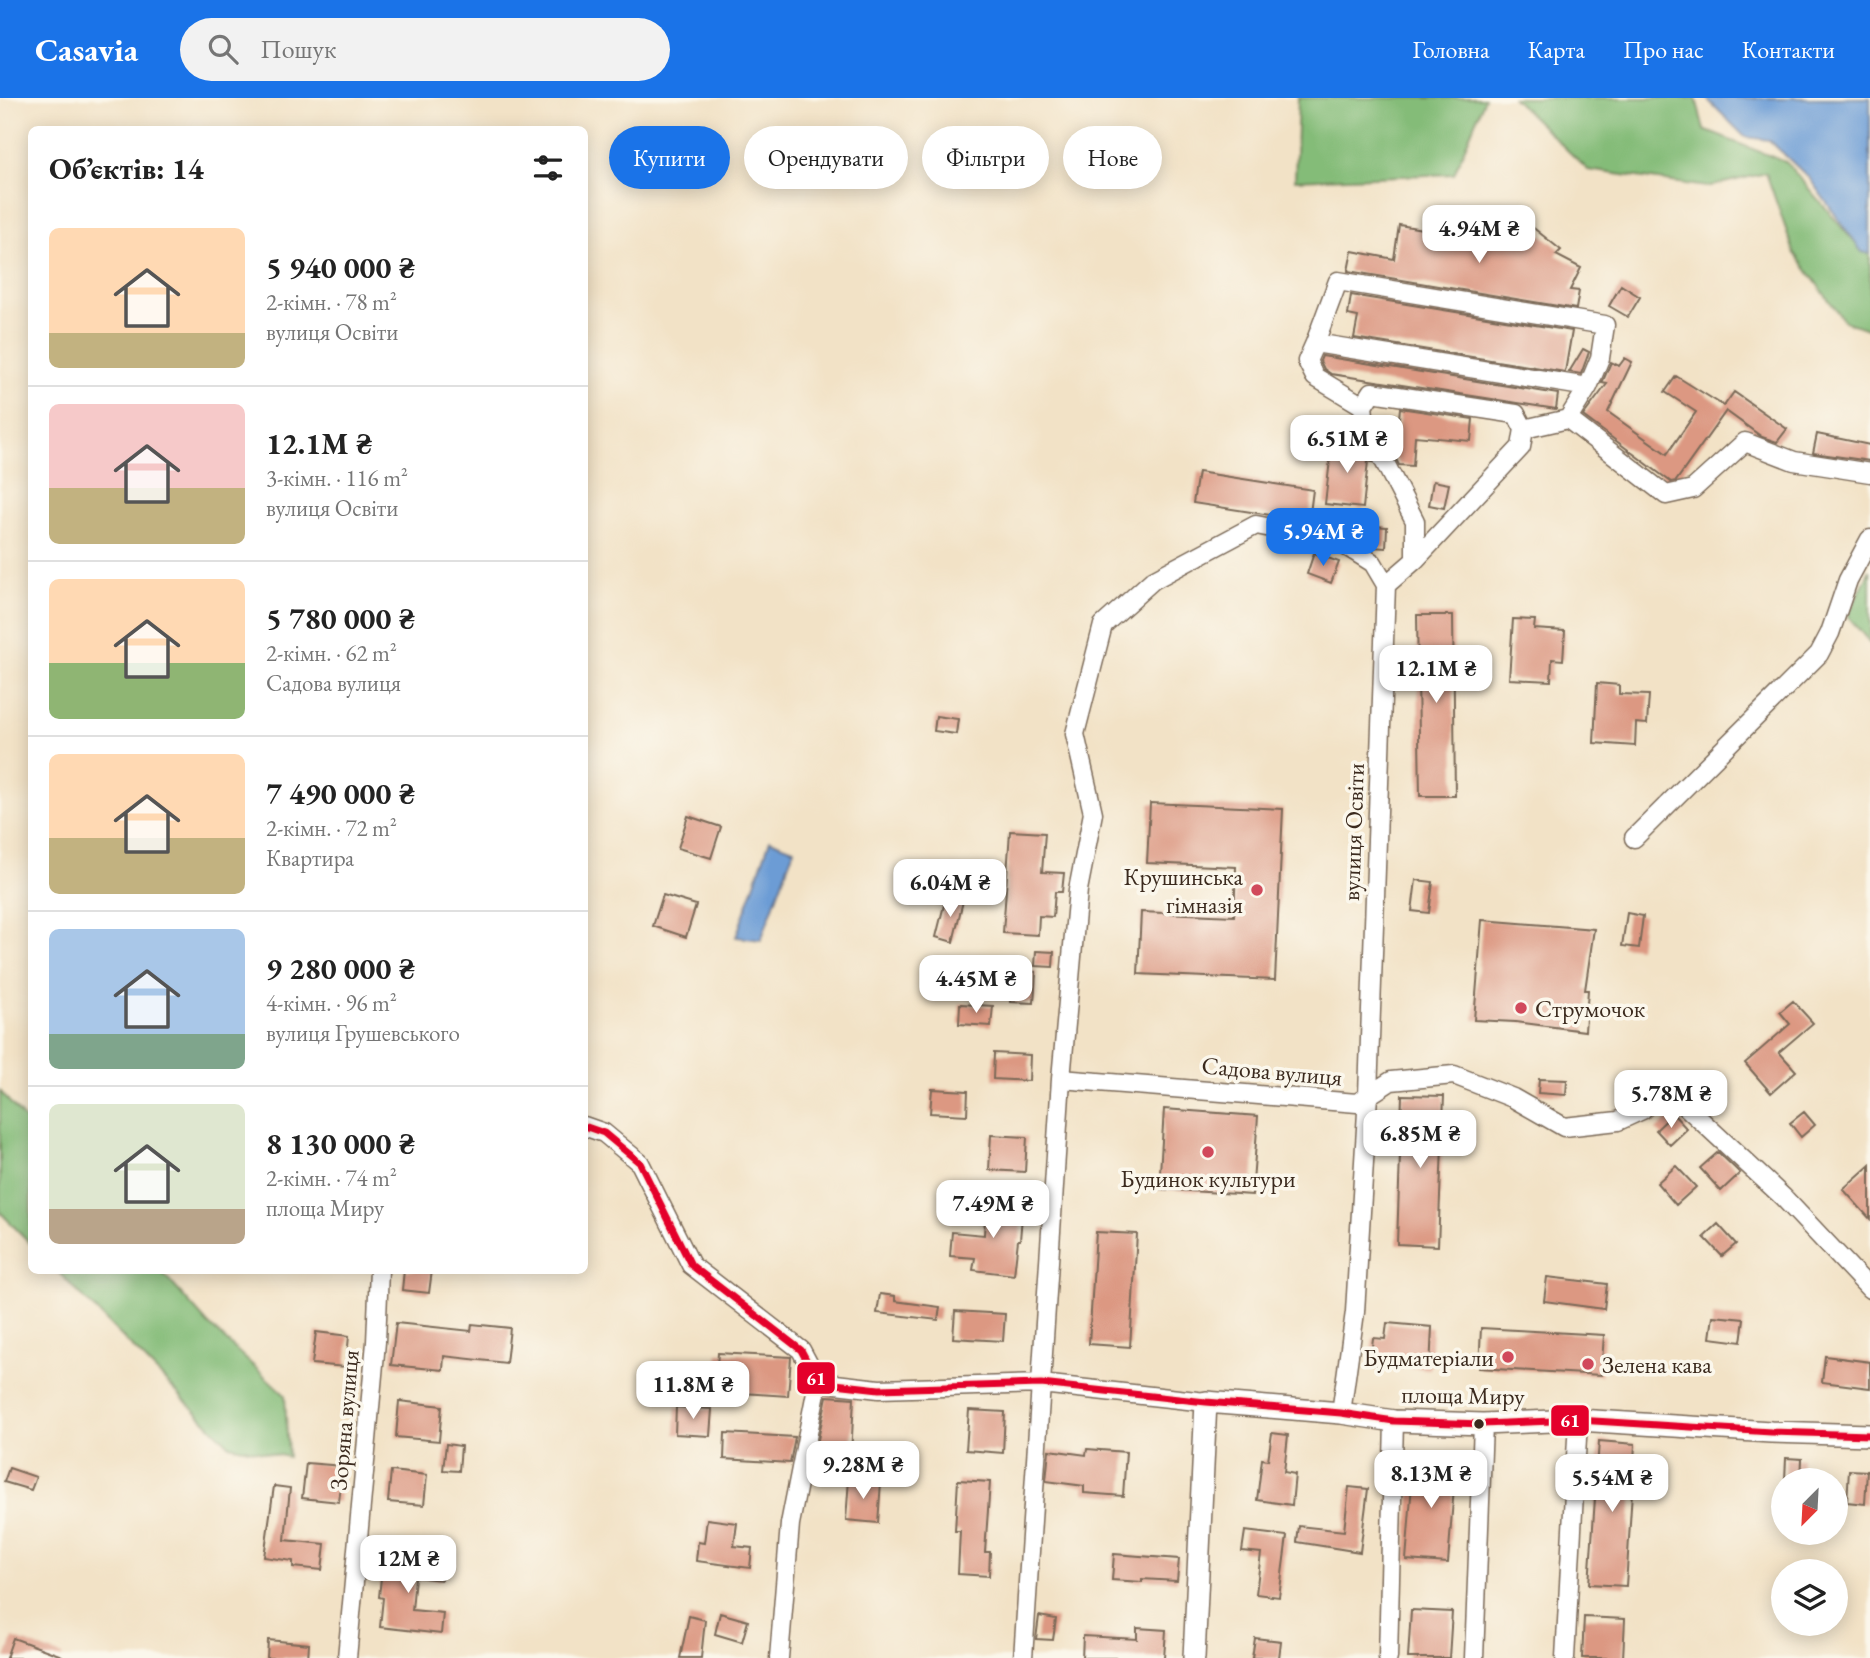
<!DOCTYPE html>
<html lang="uk">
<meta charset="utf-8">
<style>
body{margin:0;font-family:"EB Garamond",serif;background:#f2f2f2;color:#222;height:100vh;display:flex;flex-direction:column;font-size:26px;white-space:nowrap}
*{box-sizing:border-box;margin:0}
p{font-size:23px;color:#767676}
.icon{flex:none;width:38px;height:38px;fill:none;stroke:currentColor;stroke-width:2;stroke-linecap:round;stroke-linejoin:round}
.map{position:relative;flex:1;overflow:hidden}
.side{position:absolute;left:28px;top:28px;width:560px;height:1148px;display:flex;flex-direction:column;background:#fff;border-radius:10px;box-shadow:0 4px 18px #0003}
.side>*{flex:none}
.guide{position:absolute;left:609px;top:28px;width:665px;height:63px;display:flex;gap:14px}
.needle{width:46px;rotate:204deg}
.controls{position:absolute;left:1771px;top:1370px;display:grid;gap:14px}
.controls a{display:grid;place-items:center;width:77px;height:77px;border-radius:50%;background:#fff;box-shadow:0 4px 18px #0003;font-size:35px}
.price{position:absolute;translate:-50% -60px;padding:0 16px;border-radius:14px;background:#fff;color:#222;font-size:23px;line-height:46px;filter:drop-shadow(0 2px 4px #0008)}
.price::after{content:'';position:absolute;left:50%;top:42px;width:21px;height:16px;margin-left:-10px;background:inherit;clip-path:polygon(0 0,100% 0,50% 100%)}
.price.current{background:#1a73e8;color:#fff}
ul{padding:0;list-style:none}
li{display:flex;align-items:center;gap:21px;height:175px;padding:0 21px}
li+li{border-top:2px solid #e0e0e0}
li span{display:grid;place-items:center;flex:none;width:196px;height:140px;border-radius:10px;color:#555}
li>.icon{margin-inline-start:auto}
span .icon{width:84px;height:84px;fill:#fffc;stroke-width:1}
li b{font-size:30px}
h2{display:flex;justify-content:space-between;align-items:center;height:84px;padding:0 21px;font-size:30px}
.pill{padding:0 24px;border-radius:32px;background:#fff;box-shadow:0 4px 18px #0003;font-size:24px;line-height:63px}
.pill.current{background:#1a73e8;color:#fff}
header{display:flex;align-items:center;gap:42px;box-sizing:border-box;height:98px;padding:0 35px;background:#1a73e8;color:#fff}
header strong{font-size:33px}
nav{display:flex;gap:38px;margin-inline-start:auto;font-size:24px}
.search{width:490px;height:63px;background:#f2f2f2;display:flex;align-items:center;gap:18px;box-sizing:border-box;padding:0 24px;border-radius:38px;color:#767676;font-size:26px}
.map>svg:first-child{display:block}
.forest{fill:#84bc78;stroke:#60734b;stroke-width:2}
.water{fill:#6c9cd5;stroke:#54637a;stroke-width:2}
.building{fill:#dc9882}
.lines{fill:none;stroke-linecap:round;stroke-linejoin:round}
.minor-casing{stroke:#7b6a59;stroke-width:21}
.tertiary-casing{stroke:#7b6a59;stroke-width:24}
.minor{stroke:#fff;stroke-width:18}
.tertiary{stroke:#fff;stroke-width:21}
.bus-1-casing{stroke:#fbf7ec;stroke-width:12}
.bus-1{stroke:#e4002b;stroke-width:7}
.poi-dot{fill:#d1495b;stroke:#fbf7ec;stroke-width:2.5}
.bus-dot{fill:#3b2a1e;stroke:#fbf7ec;stroke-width:2.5}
.labels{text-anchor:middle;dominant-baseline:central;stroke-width:7;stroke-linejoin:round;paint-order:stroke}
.street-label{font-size:24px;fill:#3b2a1e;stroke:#fbf7ec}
.poi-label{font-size:24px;fill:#3b2a1e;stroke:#fbf7ec;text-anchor:end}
.line-badge{stroke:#fbf7ec;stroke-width:2.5}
.badge-label{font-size:19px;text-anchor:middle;font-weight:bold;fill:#fff}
</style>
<header>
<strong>Casavia</strong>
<div class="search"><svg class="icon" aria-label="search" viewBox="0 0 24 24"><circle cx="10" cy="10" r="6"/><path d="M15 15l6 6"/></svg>Пошук</div>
<nav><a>Головна</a><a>Карта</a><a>Про нас</a><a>Контакти</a></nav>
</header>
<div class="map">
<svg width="1870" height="1560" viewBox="0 0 1870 1560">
<rect width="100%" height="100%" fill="#fbf7ec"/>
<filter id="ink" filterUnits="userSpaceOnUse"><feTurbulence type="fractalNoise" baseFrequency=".0143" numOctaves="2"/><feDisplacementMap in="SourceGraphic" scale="14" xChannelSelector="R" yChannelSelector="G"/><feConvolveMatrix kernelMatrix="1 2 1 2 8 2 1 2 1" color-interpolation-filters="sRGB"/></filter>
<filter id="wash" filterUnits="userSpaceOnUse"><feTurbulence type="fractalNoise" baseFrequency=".00686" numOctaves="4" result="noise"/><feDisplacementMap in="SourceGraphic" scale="28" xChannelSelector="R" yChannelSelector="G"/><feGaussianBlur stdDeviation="1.57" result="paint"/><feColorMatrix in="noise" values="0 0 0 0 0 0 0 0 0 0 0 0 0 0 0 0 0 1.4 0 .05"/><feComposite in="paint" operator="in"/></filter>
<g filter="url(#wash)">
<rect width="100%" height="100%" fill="#f2e2c6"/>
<!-- forest -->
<path class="forest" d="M 1298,0 L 1485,0 L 1454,76 L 1295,82 Z
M 1513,0 L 1696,0 L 1704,32 L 1786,64 L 1862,153 L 1870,156 L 1870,232 L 1844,223 L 1794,154 L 1766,75 L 1707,89 L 1588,72 Z
M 1870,472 L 1870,545 L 1848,518 Z
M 0,993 L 31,1029 L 31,1146 L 0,1114 Z
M 57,1173 L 161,1173 L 208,1226 L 285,1297 L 288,1359 L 229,1347 Z"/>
<!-- water -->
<path class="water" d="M 1706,0 L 1870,0 L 1870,156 L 1862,154 L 1809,80 L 1769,42 L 1745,39 Z
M 770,742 L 794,751 L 761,842 L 736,839 Z"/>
<g id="blocks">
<!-- building -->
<path class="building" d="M 1521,120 L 1561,152 L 1556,157 L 1581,170 L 1570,192 L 1579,193 L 1576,211 L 1348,173 L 1352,153 L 1394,161 L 1399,127 L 1503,145 Z
M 1621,187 L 1640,199 L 1628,219 L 1609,208 Z
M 1351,197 L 1572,233 L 1565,274 L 1354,240 L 1358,219 L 1348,217 Z
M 1583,251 L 1589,254 L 1581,276 L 1569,274 Z
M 1322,258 L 1558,296 L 1556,311 L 1331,276 L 1324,271 L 1320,263 Z
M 1625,260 L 1632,264 L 1608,314 L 1667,356 L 1696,314 L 1665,294 L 1676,278 L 1724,308 L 1734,294 L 1787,331 L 1777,344 L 1762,339 L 1726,313 L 1676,383 L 1671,384 L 1583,318 L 1607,286 L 1602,285 L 1611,264 L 1619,268 Z
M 1400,310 L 1473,321 L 1471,343 L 1415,338 L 1413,368 L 1399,367 L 1390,350 L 1396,350 Z
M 1817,336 L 1870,347 L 1870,363 L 1813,355 Z
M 1332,344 L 1363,347 L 1372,364 L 1368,363 L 1363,410 L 1325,406 Z
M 1198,374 L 1313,392 L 1309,423 L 1193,405 Z
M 1433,383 L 1449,386 L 1444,410 L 1429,407 Z
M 1373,428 L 1387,429 L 1386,450 L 1372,449 Z
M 1314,455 L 1339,464 L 1331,485 L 1307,476 Z
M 1417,517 L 1453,517 L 1455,698 L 1420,698 Z
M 1513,521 L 1535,522 L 1534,531 L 1565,533 L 1563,562 L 1552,561 L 1551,583 L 1509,581 Z
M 1597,585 L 1619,587 L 1619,596 L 1649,597 L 1647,626 L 1636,625 L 1635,648 L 1594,645 Z
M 936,618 L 958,621 L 956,636 L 934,633 Z
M 1150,705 L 1283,711 L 1275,882 L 1138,876 L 1141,814 L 1234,818 L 1236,769 L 1147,765 Z
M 688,718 L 721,729 L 711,760 L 678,750 Z
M 1010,733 L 1045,735 L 1042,774 L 1064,775 L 1062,794 L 1055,794 L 1053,819 L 1039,818 L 1038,837 L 1003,835 Z
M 1416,782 L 1433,784 L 1429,815 L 1412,813 Z
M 663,797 L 696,807 L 686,839 L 653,828 Z
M 946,799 L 963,803 L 953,844 L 936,839 Z
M 1627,815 L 1643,818 L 1639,850 L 1622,848 Z
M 1482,822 L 1594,831 L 1585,892 L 1588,892 L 1585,933 L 1516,924 L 1474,922 Z
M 1036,853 L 1054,854 L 1053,869 L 1035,868 Z
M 1013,872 L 1036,874 L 1034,905 L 1011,904 Z
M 1793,903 L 1813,925 L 1779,954 L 1796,973 L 1771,995 L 1745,965 L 1790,926 L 1780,914 Z
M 960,906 L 993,908 L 991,928 L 959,926 Z
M 994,955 L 1030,957 L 1029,983 L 993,981 Z
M 1539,981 L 1567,982 L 1566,997 L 1538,995 Z
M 932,991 L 968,993 L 967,1017 L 930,1015 Z
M 1402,997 L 1444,998 L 1438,1148 L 1397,1146 Z
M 1164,1011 L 1258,1018 L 1252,1097 L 1159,1091 Z
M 1804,1014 L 1815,1027 L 1801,1039 L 1790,1025 Z
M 1673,1016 L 1687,1031 L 1670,1047 L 1656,1032 Z
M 991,1037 L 1027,1039 L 1025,1074 L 989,1072 Z
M 1718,1054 L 1740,1075 L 1721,1093 L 1700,1070 Z
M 1870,1067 L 1870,1121 L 1843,1091 Z
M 1676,1068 L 1696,1089 L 1676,1107 L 1657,1085 Z
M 986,1103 L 1023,1106 L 1020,1142 L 1018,1142 L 1014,1177 L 973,1172 L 975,1160 L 950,1158 L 952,1134 L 984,1137 Z
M 1718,1126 L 1736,1146 L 1722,1158 L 1704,1139 Z
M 1096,1134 L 1137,1136 L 1130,1249 L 1089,1246 Z
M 404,1172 L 432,1172 L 429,1195 L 402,1192 Z
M 1547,1179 L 1607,1186 L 1604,1211 L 1544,1203 Z
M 880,1196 L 895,1198 L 895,1203 L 940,1209 L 938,1222 L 877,1215 Z
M 955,1213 L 1005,1216 L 1003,1243 L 953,1240 Z
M 1713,1218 L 1744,1221 L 1741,1244 L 1710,1240 Z
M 396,1225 L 471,1233 L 472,1226 L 510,1230 L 506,1265 L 444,1258 L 443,1272 L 391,1267 Z
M 1387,1225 L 1432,1229 L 1430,1271 L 1370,1266 L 1373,1240 L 1385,1241 Z
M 1481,1230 L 1604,1237 L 1601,1277 L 1479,1270 Z
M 316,1234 L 349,1238 L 346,1269 L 312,1266 Z
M 718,1255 L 791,1259 L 788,1298 L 715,1293 Z
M 1825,1258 L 1870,1264 L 1870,1290 L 1822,1284 Z
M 827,1298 L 854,1300 L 851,1358 L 815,1356 Z
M 399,1303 L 442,1308 L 439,1343 L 396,1339 Z
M 676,1309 L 712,1311 L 710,1338 L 675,1336 Z
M 969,1312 L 1005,1314 L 1003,1355 L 966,1352 Z
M 725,1335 L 795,1339 L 790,1365 L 724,1361 Z
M 1272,1335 L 1288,1337 L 1284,1374 L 1295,1376 L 1292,1407 L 1257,1402 L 1262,1361 L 1268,1362 Z
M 1599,1343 L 1635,1346 L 1626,1488 L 1589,1486 Z
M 446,1346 L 461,1348 L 459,1373 L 443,1372 Z
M 1087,1351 L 1126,1354 L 1123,1398 L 1084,1395 L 1084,1388 L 1046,1383 L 1049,1352 L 1086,1357 Z
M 1414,1360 L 1456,1363 L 1448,1465 L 1406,1462 Z
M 1786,1360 L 1802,1361 L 1801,1382 L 1785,1382 Z
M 306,1365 L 343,1368 L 339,1404 L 302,1400 Z
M 9,1370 L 36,1379 L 31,1392 L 4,1384 Z
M 1849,1372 L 1867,1373 L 1865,1406 L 1847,1404 Z
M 391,1373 L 427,1377 L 424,1407 L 388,1404 Z
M 849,1381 L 881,1384 L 878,1425 L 846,1422 Z
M 958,1382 L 990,1384 L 985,1454 L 990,1454 L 989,1478 L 958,1476 L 960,1433 L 955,1433 Z
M 274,1388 L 290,1390 L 285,1442 L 325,1446 L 322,1472 L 293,1469 L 293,1463 L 264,1459 Z
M 1349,1389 L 1368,1391 L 1360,1454 L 1297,1444 L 1299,1428 L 1344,1433 Z
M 707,1421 L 737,1425 L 734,1448 L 752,1450 L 750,1470 L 696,1463 L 698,1444 L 704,1445 Z
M 1245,1433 L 1287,1438 L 1279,1499 L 1256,1496 L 1261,1455 L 1242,1453 Z
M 1114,1456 L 1179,1461 L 1177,1483 L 1142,1481 L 1142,1484 L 1112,1482 Z
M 427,1458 L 444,1459 L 441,1482 L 415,1479 L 412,1512 L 443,1515 L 441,1536 L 380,1529 L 383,1500 L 379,1499 L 383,1461 L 426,1465 Z
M 1411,1512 L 1452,1514 L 1449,1560 L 1408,1560 Z
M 720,1515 L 748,1523 L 742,1544 L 715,1536 Z
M 689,1518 L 705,1522 L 701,1560 L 680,1560 Z
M 1039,1518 L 1056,1521 L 1053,1542 L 1036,1541 Z
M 1584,1519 L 1625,1521 L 1623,1560 L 1582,1560 Z
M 1137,1530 L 1166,1532 L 1164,1560 L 1082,1560 L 1083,1538 L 1137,1541 Z
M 13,1540 L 62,1558 L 62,1560 L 6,1560 Z
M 1255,1540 L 1281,1543 L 1279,1560 L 1252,1560 Z
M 268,1542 L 309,1546 L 308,1560 L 267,1560 Z"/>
</g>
</g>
<g filter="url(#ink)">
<use href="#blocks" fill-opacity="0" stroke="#7b6a59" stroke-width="2"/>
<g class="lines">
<defs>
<path id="minor" d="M 1315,245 L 1338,183 L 1605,227 L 1600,260 L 1588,289 L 1315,245 L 1307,263 L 1315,279 L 1363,308
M 1568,321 L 1588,289
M 1524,331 L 1568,321 L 1666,397 L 1693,391 L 1745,344 L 1794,363 L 1870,375
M 1386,487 L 1415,462 L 1521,349 L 1524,331 L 1516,316 L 1372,294 L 1363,308 L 1365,326 L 1415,423 L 1415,462
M 1634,740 L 1819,556 L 1830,535 L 1848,482 L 1870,441
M 1061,981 L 1357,1005 L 1391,983 L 1454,977 L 1513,1000 L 1564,1029 L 1618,1023 L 1642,1012 L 1665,989 L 1783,1099 L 1870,1191
M 584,1028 L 604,1035 L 640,1065 L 691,1167 L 801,1252 L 818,1284 L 879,1291 L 1041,1286 L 1206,1304
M 347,1560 L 376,1244 L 379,1172
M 779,1560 L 790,1426 L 818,1284
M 1023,1560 L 1061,981 L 1078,792 L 1093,715 L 1075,636 L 1103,527 L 1153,482 L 1256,427 L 1338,443 L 1373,465 L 1386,487 L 1368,997 L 1355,1214 L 1341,1315
M 1388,1560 L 1394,1323
M 1474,1560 L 1483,1326
M 1565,1560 L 1578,1322"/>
<path id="tertiary" d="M 1194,1560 L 1206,1304 L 1341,1315 L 1394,1323 L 1483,1326 L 1578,1322 L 1771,1334 L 1870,1337"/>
</defs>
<!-- minor casing -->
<use href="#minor" class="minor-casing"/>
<!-- tertiary casing -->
<use href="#tertiary" class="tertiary-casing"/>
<!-- minor -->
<use href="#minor" class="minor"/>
<!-- tertiary -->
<use href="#tertiary" class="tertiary"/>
<defs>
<path id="bus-1" d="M 584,1028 L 604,1035 L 640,1065 L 691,1167 L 801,1252 L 818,1284 L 879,1291 L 1041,1286 L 1206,1304 L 1341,1315 L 1394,1323 L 1483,1326 L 1578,1322 L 1771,1334 L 1870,1337"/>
</defs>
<!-- bus-1 casing -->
<use href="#bus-1" class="bus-1-casing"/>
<!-- bus-1 -->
<use href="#bus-1" class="bus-1"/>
</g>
</g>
<!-- markers -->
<g class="poi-dot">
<circle cx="1257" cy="792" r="7"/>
<circle cx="1521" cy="910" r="7"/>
<circle cx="1208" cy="1054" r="7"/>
<circle cx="1508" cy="1259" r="7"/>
<circle cx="1588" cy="1266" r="7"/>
</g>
<circle class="bus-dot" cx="1479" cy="1326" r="6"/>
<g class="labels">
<!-- street labels -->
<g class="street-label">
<text transform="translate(1353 734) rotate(-88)">вулиця Освіти</text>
<text transform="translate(1272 973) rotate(5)">Садова вулиця</text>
<text transform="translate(1463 1297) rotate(1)">площа Миру</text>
<text transform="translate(344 1322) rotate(-85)">Зоряна вулиця</text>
</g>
<!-- poi labels -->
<g class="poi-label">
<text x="1243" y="778">Крушинська<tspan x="1243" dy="28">гімназія</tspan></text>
<text x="1535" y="910" text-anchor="start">Струмочок</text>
<text x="1208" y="1080" text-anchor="middle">Будинок культури</text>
<text x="1494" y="1259">Будматеріали</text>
<text x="1602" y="1266" text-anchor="start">Зелена кава</text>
</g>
</g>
<g class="line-badge">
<rect x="796" y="1263" width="40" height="34" rx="7" fill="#e4002b"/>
<rect x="1550" y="1306" width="40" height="33" rx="7" fill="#e4002b"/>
</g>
<g class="badge-label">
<text x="816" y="1287">61</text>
<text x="1570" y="1329">61</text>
</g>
</svg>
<div class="controls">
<a><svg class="needle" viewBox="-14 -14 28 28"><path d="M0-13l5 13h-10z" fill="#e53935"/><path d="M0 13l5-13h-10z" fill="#767676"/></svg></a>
<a><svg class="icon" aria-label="layers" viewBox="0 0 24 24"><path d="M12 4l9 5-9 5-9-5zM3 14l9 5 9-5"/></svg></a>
</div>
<b class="price" style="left:1479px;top:167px">4.94M ₴</b>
<b class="price" style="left:1347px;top:377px">6.51M ₴</b>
<b class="price current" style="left:1323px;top:470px">5.94M ₴</b>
<b class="price" style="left:1436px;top:607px">12.1M ₴</b>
<b class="price" style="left:950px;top:821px">6.04M ₴</b>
<b class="price" style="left:976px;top:917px">4.45M ₴</b>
<b class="price" style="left:1671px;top:1032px">5.78M ₴</b>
<b class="price" style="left:1420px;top:1072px">6.85M ₴</b>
<b class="price" style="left:993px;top:1142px">7.49M ₴</b>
<b class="price" style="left:693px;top:1323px">11.8M ₴</b>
<b class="price" style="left:863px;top:1403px">9.28M ₴</b>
<b class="price" style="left:1431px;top:1412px">8.13M ₴</b>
<b class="price" style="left:1612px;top:1416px">5.54M ₴</b>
<b class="price" style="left:408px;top:1497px">12M ₴</b>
<div class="guide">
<a class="pill current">Купити</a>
<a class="pill">Орендувати</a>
<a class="pill">Фільтри</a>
<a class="pill">Нове</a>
</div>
<section class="side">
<h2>Об’єктів: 14<svg class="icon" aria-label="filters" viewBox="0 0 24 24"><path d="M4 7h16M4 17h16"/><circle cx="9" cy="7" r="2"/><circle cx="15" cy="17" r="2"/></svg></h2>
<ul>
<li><span style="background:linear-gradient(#ffd9b3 75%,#c2b280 0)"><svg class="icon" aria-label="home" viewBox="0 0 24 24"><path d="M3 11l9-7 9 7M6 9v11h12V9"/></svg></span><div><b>5 940 000 ₴</b><p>2-кімн. · 78 m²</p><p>вулиця Освіти</p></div></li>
<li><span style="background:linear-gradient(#f6c9c9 60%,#c2b280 0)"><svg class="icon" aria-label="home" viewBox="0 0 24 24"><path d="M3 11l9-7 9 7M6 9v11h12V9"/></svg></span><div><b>12.1M ₴</b><p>3-кімн. · 116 m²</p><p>вулиця Освіти</p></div></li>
<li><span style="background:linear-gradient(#ffd9b3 60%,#8fb573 0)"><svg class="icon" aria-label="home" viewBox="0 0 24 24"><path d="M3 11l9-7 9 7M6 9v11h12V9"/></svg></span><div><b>5 780 000 ₴</b><p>2-кімн. · 62 m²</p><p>Садова вулиця</p></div></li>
<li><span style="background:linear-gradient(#ffd9b3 60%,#c2b280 0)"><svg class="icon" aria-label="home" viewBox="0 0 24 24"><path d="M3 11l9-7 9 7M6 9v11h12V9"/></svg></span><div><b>7 490 000 ₴</b><p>2-кімн. · 72 m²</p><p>Квартира</p></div></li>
<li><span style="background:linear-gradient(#a9c7e8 75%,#7fa58c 0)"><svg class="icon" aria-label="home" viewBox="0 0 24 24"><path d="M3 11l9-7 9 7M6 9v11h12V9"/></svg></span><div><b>9 280 000 ₴</b><p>4-кімн. · 96 m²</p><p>вулиця Грушевського</p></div></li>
<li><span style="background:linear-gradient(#dfe7d0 75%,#b9a48a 0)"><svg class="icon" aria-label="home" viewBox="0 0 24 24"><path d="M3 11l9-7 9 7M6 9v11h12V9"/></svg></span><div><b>8 130 000 ₴</b><p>2-кімн. · 74 m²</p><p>площа Миру</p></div></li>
</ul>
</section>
</div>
